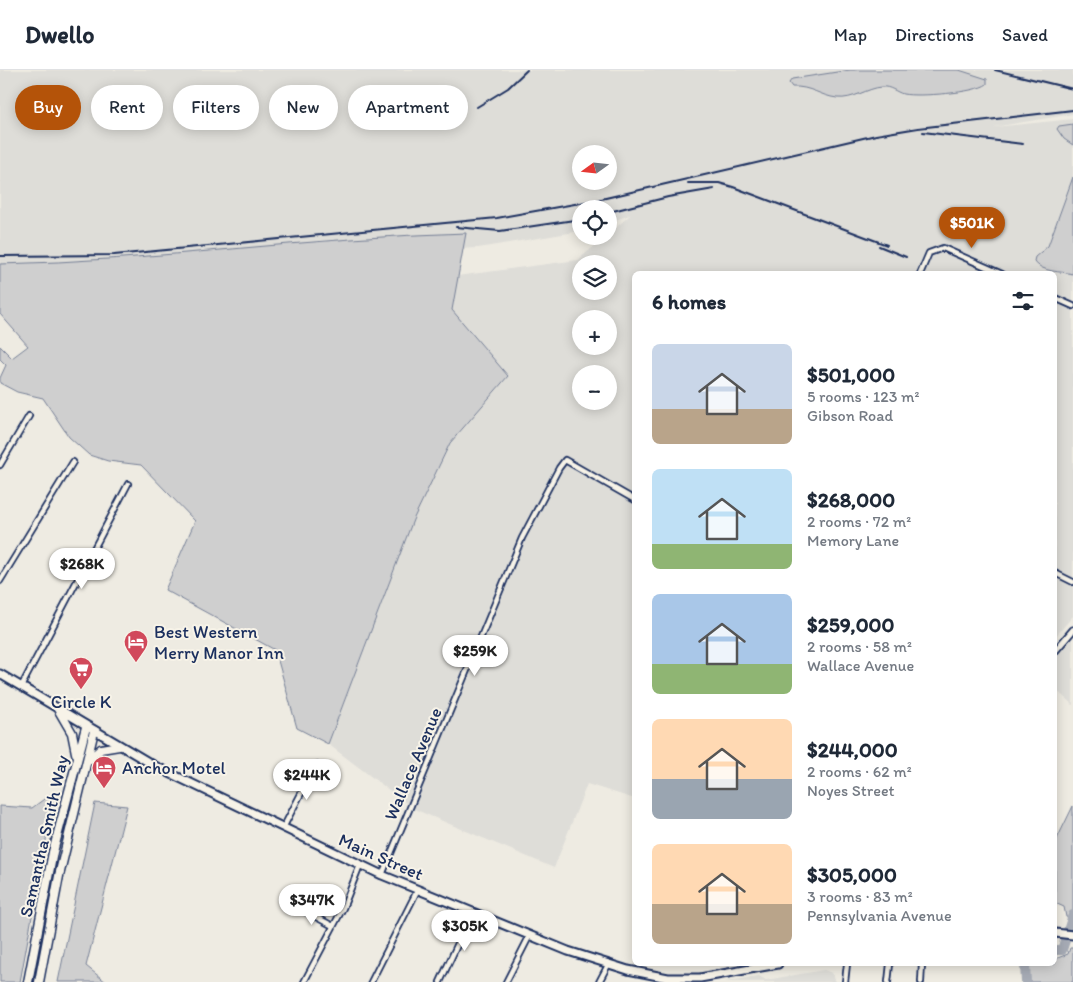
<!DOCTYPE html>
<meta charset="utf-8">
<style>
body{margin:0;font-family:Itim,sans-serif;background:#f6f6f7;color:#1f2937;height:100vh;display:flex;flex-direction:column;font-size:19px;white-space:nowrap}
*{box-sizing:border-box;margin:0}
p{font-size:16px;color:#747a83}
.icon{flex:none;width:28px;height:28px;fill:none;stroke:currentColor;stroke-width:2;stroke-linecap:round;stroke-linejoin:round}
.map{position:relative;flex:1;overflow:hidden}
.sheet{position:absolute;left:632px;top:201px;width:425px;height:695px;display:flex;flex-direction:column;background:#fff;border-radius:8px;box-shadow:0 2px 12px #0003}
.sheet>*{flex:none}
.top-card{position:absolute;left:15px;top:15px;width:475px;height:45px;display:flex;gap:10px}
.needle{width:32px;rotate:255deg}
.tools{position:absolute;left:572px;top:75px;display:grid;gap:10px}
.tools a{display:grid;place-items:center;width:45px;height:45px;border-radius:50%;background:#fff;box-shadow:0 2px 12px #0003;font-size:25px}
.price{position:absolute;translate:-50% -42px;padding:0 11px;border-radius:18px;background:#fff;color:#222;font-size:16px;line-height:32px;filter:drop-shadow(0 1px 2px #0008)}
.price::after{content:'';position:absolute;left:50%;top:30px;width:15px;height:11px;margin-left:-8px;background:inherit;clip-path:polygon(0 0,100% 0,50% 100%)}
.price.selected{background:#b45309;color:#fff}
ul{padding:0;list-style:none}
li{display:flex;align-items:center;gap:15px;height:125px;padding:0 20px}
li span{display:grid;place-items:center;flex:none;width:140px;height:100px;border-radius:8px;color:#555}
li>.icon{margin-inline-start:auto}
span .icon{width:60px;height:60px;fill:#fffc;stroke-width:1}
li b{font-size:21px}
h2{display:flex;justify-content:space-between;align-items:center;height:60px;padding:0 20px;font-size:21px}
.pill{padding:0 18px;border-radius:22px;background:#fff;box-shadow:0 2px 12px #0003;font-size:18px;line-height:45px}
.pill.selected{background:#b45309;color:#fff}
header{display:flex;align-items:center;gap:30px;box-sizing:border-box;height:70px;padding:0 25px;background:#fff;border-bottom:1px solid #e0e1e3}
header strong{font-size:24px}
nav{display:flex;gap:28px;margin-inline-start:auto;font-size:18px}
.map>svg:first-child{display:block}
.built{fill:#deddd8;fill-rule:evenodd}
.green{fill:#cfcfcf;stroke:#757f96}
.lines{fill:none;stroke-linecap:round;stroke-linejoin:round}
.river{stroke:#a6abb5;stroke-width:10}
.minor-casing{stroke:#1b2f5e;stroke-width:8}
.tertiary-casing{stroke:#1b2f5e;stroke-width:9}
.primary-casing{stroke:#1b2f5e;stroke-width:11}
.motorway-casing{stroke:#1b2f5e;stroke-width:11}
.minor{stroke:#f7f3e8;stroke-width:4.5}
.tertiary{stroke:#f7f3e8;stroke-width:5.5}
.primary{stroke:#f7f3e8;stroke-width:7}
.motorway{stroke:#f7f3e8;stroke-width:8}
.rail{stroke:#1b2f5e;stroke-width:2}
.labels{text-anchor:middle;dominant-baseline:central;stroke-width:4;stroke-linejoin:round;paint-order:stroke}
.poi-label{font-size:18px;fill:#1b2f5e;stroke:#f7f3e8;text-anchor:start}
.street-label{font-size:18px;fill:#1b2f5e;stroke:#f7f3e8}
</style>
<header>
<strong>Dwello</strong>
<nav><a>Map</a><a>Directions</a><a>Saved</a></nav>
</header>
<div class="map">
<svg width="1073" height="912" viewBox="0 0 1073 912">
<rect width="100%" height="100%" fill="#eeebe2"/>
<filter id="ink" filterUnits="userSpaceOnUse"><feTurbulence type="fractalNoise" baseFrequency=".02" numOctaves="2"/><feDisplacementMap in="SourceGraphic" scale="10" xChannelSelector="R" yChannelSelector="G"/><feConvolveMatrix kernelMatrix="1 2 1 2 8 2 1 2 1" color-interpolation-filters="sRGB"/></filter>
<g filter="url(#ink)">
<!-- built -->
<path class="built" d="M 0,0 L 1073,0 L 1073,44 L 994,57 L 1073,49 L 1073,546 L 1055,567 L 1055,204 L 635,204 L 635,729 L 587,714 L 554,798 L 414,739 L 328,674 L 413,450 L 450,373 L 508,306 L 426,210 L 578,190 L 606,166 L 609,166 L 609,164 L 630,145 L 609,152 L 609,139 L 581,139 L 581,161 L 478,178 L 0,200 ZM 581,84 L 609,84 L 609,111 L 581,111 ZM 581,194 L 609,194 L 609,221 L 581,221 ZM 581,249 L 609,249 L 609,276 L 581,276 ZM 581,304 L 609,304 L 609,331 L 581,331 Z
M 1073,568 L 1073,635 L 1055,619 L 1055,588 Z
M 824,900 L 832,903 L 836,912 L 725,912 L 759,906 L 766,910 Z"/>
<!-- green -->
<path class="green" d="M 850,0 L 959,0 L 987,9 L 987,14 C 976,23 918,27 903,24 C 896,22 890,16 882,17 C 867,18 853,30 837,28 C 820,26 811,16 792,17 L 789,13 L 792,9 Z
M 1073,54 L 1073,75 L 1064,69 L 1057,59 L 1059,56 Z
M 1073,107 L 1073,204 C 1061,201 1042,203 1034,191 L 1035,187 L 1048,176 Z
M 466,163 L 452,240 L 508,306 L 450,373 L 413,450 L 328,674 L 297,658 L 275,580 L 165,520 L 195,451 L 141,395 L 108,391 L 89,385 L 69,367 L 43,328 L 17,322 L 0,313 L 0,308 L 6,295 L 0,289 L 0,276 L 12,288 L 28,276 L 0,244 L 0,194 C 156,191 311,167 466,163 Z
M 55,721 L 20,912 L 0,912 L 0,736 L 32,738 Z
M 95,733 L 127,736 L 86,896 L 106,912 L 58,912 Z
M 1073,736 L 1073,849 L 1066,847 L 1064,837 L 1055,833 L 1055,773 Z
M 1070,878 L 1073,878 L 1073,912 L 1028,912 L 1027,903 L 1030,894 L 1055,894 L 1055,889 L 1068,884 Z"/>
<g class="lines">
<!-- river -->
<path class="river" d="M 1055,880 L 1062,880 L 1073,845
M 1025,894 L 1026,912"/>
<defs>
<path id="minor" d="M 920,204 L 929,183 L 943,178 L 1002,204
M 1055,228 L 1073,236
M 0,395 L 29,346
M 1055,503 L 1073,512
M 0,511 L 73,392
M 21,617 L 128,414
M 283,758 L 316,695
M 382,805 L 522,468 L 559,398 L 565,390 L 635,430
M 301,839 L 333,856
M 304,912 L 343,838 L 360,795
M 371,912 L 417,821
M 440,912 L 472,843
M 506,912 L 530,865
M 599,912 L 608,895
M 845,912 L 847,894
M 888,912 L 890,894
M 921,912 L 922,894"/>
<path id="tertiary" d="M 1055,581 L 1073,560"/>
<path id="primary" d="M 0,604 L 155,696 L 382,805 L 568,881 L 628,900 L 668,908 L 700,908 L 778,894
M 1055,863 L 1073,865"/>
<path id="motorway" d="M 58,639 L 72,663 L 76,683
M 88,691 L 101,679 L 119,676
M 28,912 L 53,782 L 86,657
M 39,912 L 59,806 L 94,661"/>
</defs>
<!-- minor casing -->
<use href="#minor" class="minor-casing"/>
<!-- tertiary casing -->
<use href="#tertiary" class="tertiary-casing"/>
<!-- primary casing -->
<use href="#primary" class="primary-casing"/>
<!-- motorway casing -->
<use href="#motorway" class="motorway-casing"/>
<!-- minor -->
<use href="#minor" class="minor"/>
<!-- tertiary -->
<use href="#tertiary" class="tertiary"/>
<!-- primary -->
<use href="#primary" class="primary"/>
<!-- motorway -->
<use href="#motorway" class="motorway"/>
<!-- rail -->
<path class="rail" d="M 995,0 L 1073,19
M 477,37 L 508,18 L 527,0
M 923,62 L 1023,74
M 688,113 L 719,113 L 733,117 L 887,175
M 609,142 L 668,127 L 714,119
M 456,157 L 500,161 L 581,149
M 879,176 L 906,187
M 0,186 L 114,185 L 497,148 L 597,130 L 876,65 L 918,58 L 1073,40"/>
</g>
</g>
<!-- icons -->
<defs>
<symbol id="hotel-pin" viewBox="-11 -11 22 30"><path d="M0 17L-7.5 6A9.5 9.5 0 1 1 7.5 6Z" fill="#d1495b" stroke="#f7f3e8"/><path d="M-6-4.5h1.5V1H6V5H4.5V3h-9V5H-6ZM-4 0a1.8 1.8 0 1 1 3.6 0ZM.5 0V-2.5h3Q6-2.5 6 0Z" fill="#fff"/></symbol>
<symbol id="supermarket-pin" viewBox="-11 -11 22 30"><path d="M0 17L-7.5 6A9.5 9.5 0 1 1 7.5 6Z" fill="#d1495b" stroke="#f7f3e8"/><path d="M-6-5.5h2.5l.6 2H6L4.5 2H-2.5L-4.4-4H-6ZM-1.5 3.2a1.3 1.3 0 1 0 .1 0ZM3 3.2a1.3 1.3 0 1 0 .1 0Z" fill="#fff"/></symbol>
</defs>
<g fill-rule="evenodd">
<use href="#hotel-pin" x="122" y="558" width="28" height="38"/>
<use href="#supermarket-pin" x="67" y="585" width="28" height="38"/>
<use href="#hotel-pin" x="90" y="684" width="28" height="38"/>
</g>
<g class="labels">
<!-- poi labels -->
<g class="poi-label">
<text x="154" y="562">Best Western<tspan x="154" dy="21">Merry Manor Inn</tspan></text>
<text x="81" y="632" text-anchor="middle">Circle K</text>
<text x="122" y="698">Anchor Motel</text>
</g>
<!-- street labels -->
<g class="street-label">
<text transform="translate(413 694) rotate(-67)">Wallace Avenue</text>
<text transform="translate(44 766) rotate(-77)">Samantha Smith Way</text>
<text transform="translate(381 787) rotate(24)">Main Street</text>
</g>
</g>
</svg>
<div class="tools">
<a><svg class="needle" viewBox="-14 -14 28 28"><path d="M0-13l5 13h-10z" fill="#e53935"/><path d="M0 13l5-13h-10z" fill="#747a83"/></svg></a>
<a><svg class="icon" aria-label="locate" viewBox="0 0 24 24"><circle cx="12" cy="12" r="6"/><path d="M12 2v4M12 18v4M2 12h4M18 12h4"/></svg></a>
<a><svg class="icon" aria-label="layers" viewBox="0 0 24 24"><path d="M12 4l9 5-9 5-9-5zM3 14l9 5 9-5"/></svg></a>
<a>+</a>
<a>−</a>
</div>
<b class="price selected" style="left:972px;top:179px">$501K</b>
<b class="price" style="left:82px;top:520px">$268K</b>
<b class="price" style="left:475px;top:607px">$259K</b>
<b class="price" style="left:307px;top:731px">$244K</b>
<b class="price" style="left:312px;top:856px">$347K</b>
<b class="price" style="left:465px;top:882px">$305K</b>
<div class="top-card">
<a class="pill selected">Buy</a>
<a class="pill">Rent</a>
<a class="pill">Filters</a>
<a class="pill">New</a>
<a class="pill">Apartment</a>
</div>
<section class="sheet">
<h2>6 homes<svg class="icon" aria-label="filters" viewBox="0 0 24 24"><path d="M4 7h16M4 17h16"/><circle cx="9" cy="7" r="2"/><circle cx="15" cy="17" r="2"/></svg></h2>
<ul>
<li><span style="background:linear-gradient(#c9d6e8 65%,#b9a48a 0)"><svg class="icon" aria-label="home" viewBox="0 0 24 24"><path d="M3 11l9-7 9 7M6 9v11h12V9"/></svg></span><div><b>$501,000</b><p>5 rooms · 123 m²</p><p>Gibson Road</p></div></li>
<li><span style="background:linear-gradient(#bfe0f5 75%,#8fb573 0)"><svg class="icon" aria-label="home" viewBox="0 0 24 24"><path d="M3 11l9-7 9 7M6 9v11h12V9"/></svg></span><div><b>$268,000</b><p>2 rooms · 72 m²</p><p>Memory Lane</p></div></li>
<li><span style="background:linear-gradient(#a9c7e8 70%,#8fb573 0)"><svg class="icon" aria-label="home" viewBox="0 0 24 24"><path d="M3 11l9-7 9 7M6 9v11h12V9"/></svg></span><div><b>$259,000</b><p>2 rooms · 58 m²</p><p>Wallace Avenue</p></div></li>
<li><span style="background:linear-gradient(#ffd9b3 60%,#9aa5b1 0)"><svg class="icon" aria-label="home" viewBox="0 0 24 24"><path d="M3 11l9-7 9 7M6 9v11h12V9"/></svg></span><div><b>$244,000</b><p>2 rooms · 62 m²</p><p>Noyes Street</p></div></li>
<li><span style="background:linear-gradient(#ffd9b3 60%,#b9a48a 0)"><svg class="icon" aria-label="home" viewBox="0 0 24 24"><path d="M3 11l9-7 9 7M6 9v11h12V9"/></svg></span><div><b>$305,000</b><p>3 rooms · 83 m²</p><p>Pennsylvania Avenue</p></div></li>
</ul>
</section>
</div>
